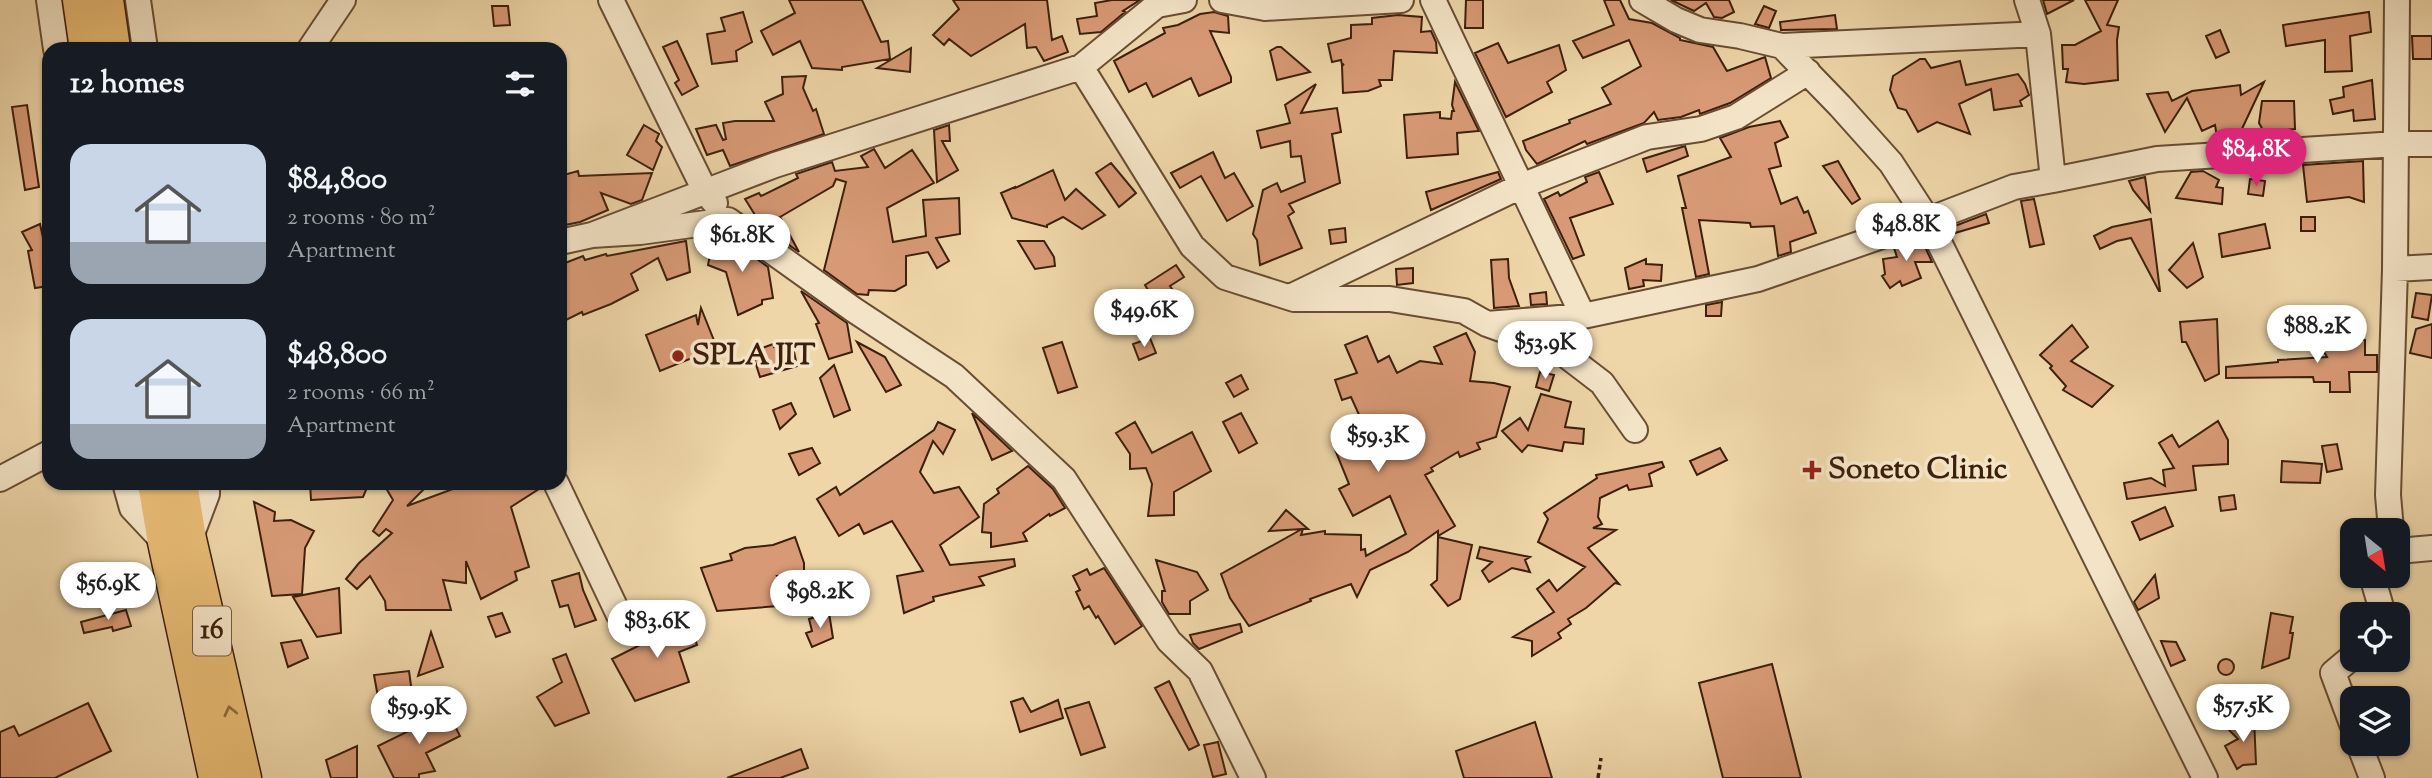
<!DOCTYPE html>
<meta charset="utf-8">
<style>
body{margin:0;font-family:"Sorts Mill Goudy",serif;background:#242831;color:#f1f3f6;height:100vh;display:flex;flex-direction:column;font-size:26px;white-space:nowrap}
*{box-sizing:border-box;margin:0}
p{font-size:23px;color:#9ea1a6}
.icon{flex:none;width:38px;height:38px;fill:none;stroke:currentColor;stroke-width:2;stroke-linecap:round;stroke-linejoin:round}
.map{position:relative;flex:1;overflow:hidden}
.details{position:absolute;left:42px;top:42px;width:525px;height:448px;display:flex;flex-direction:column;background:#171b24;border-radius:21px;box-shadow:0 2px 5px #0004}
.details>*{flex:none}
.needle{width:46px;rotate:150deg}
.fabs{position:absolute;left:2340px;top:518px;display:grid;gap:14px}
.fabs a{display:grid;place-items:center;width:70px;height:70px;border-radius:14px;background:#171b24;box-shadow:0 2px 5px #0004;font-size:35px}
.price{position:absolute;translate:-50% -60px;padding:0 16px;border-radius:24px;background:#fff;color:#222;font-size:23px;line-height:46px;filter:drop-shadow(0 2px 4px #0008)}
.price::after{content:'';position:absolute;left:50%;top:42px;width:21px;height:16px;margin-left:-10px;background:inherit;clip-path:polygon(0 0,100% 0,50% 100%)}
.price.on{background:#db2777;color:#fff}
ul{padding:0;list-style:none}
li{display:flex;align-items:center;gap:21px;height:175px;padding:0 28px}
li span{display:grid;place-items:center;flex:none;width:196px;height:140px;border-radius:21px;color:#555}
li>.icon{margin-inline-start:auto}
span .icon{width:84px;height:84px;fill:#fffc;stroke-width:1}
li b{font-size:30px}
h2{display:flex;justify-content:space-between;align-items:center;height:84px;padding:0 28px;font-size:30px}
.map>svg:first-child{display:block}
.building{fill:#d89a76;stroke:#3d1f0c;stroke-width:2}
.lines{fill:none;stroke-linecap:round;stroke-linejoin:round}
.minor-casing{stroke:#694d33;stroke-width:28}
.major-casing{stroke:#3d1f0c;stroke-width:35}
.path{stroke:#3d1f0c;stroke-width:3.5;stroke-dasharray:5 3.5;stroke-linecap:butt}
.minor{stroke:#f4e4c7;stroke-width:24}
.major{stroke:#e7bb74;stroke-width:32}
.oneway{stroke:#926d40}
.poi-dot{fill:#8f2418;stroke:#f4e4c7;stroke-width:2.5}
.labels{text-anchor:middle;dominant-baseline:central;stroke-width:7;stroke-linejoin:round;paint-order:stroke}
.shield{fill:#f4e4c7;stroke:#745a44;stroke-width:2}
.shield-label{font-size:28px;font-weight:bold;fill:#3d1f0c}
.poi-label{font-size:30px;font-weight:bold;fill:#3d1f0c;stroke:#f4e4c7;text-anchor:start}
</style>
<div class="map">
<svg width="2432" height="778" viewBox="0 0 2432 778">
<rect width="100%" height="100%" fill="#eed6a9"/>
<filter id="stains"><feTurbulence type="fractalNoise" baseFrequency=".00286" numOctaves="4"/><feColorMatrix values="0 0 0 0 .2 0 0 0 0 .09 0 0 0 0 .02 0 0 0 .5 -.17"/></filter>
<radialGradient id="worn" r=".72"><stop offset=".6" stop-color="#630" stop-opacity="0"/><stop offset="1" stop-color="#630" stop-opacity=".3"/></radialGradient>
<!-- building -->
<path class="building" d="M 789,0 L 862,0 L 881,42 L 888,41 L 890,59 L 842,67 L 842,70 L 812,68 L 800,41 L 773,55 L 761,31 L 795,13 Z
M 953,0 L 1047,0 L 1052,40 L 1062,36 L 1068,52 L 1044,61 L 1036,47 L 1027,48 L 1025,24 L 971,56 L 949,39 L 944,45 L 933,35 L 959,9 Z
M 1112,0 L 1140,0 L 1123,11 L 1125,12 L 1101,32 L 1080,34 L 1077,19 L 1097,16 L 1095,3 Z
M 1466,0 L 1483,0 L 1483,28 L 1465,28 Z
M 1604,0 L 1620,0 L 1629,19 L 1652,23 L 1680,38 L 1680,40 L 1713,47 L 1727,71 L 1765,57 L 1771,78 L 1730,103 L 1700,114 L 1699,110 L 1681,117 L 1658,120 L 1654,112 L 1644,123 L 1587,144 L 1585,141 L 1537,164 L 1526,150 L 1523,141 L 1570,123 L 1569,120 L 1611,104 L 1602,88 L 1641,66 L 1629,40 L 1583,58 L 1573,41 L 1614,25 Z
M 1671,0 L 1729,0 L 1734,12 L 1722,18 L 1714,17 L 1706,3 L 1694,11 Z
M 2043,0 L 2074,0 L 2047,14 Z
M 2085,0 L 2118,0 L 2107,25 L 2119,27 L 2117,40 L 2118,80 L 2084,84 L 2066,82 L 2068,69 L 2063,69 L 2062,45 L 2075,45 L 2101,31 Z
M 492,6 L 508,6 L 510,25 L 494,26 Z
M 1764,6 L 1776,11 L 1769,28 L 1755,24 Z
M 743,12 L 752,42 L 736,51 L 737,61 L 712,64 L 707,34 L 725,31 L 721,18 Z
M 1214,12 L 1228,16 L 1229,33 L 1210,31 L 1231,77 L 1231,82 L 1199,96 L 1191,78 L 1153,97 L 1146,83 L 1129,92 L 1114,61 L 1165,33 L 1163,28 L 1178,25 L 1200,14 Z
M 2369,12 L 2371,32 L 2350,36 L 2352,71 L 2325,72 L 2325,40 L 2286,46 L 2283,25 Z
M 1398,15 L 1422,17 L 1421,32 L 1431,31 L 1436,42 L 1437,53 L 1394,51 L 1392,80 L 1379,80 L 1381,86 L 1368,91 L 1343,93 L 1342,66 L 1344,64 L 1342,65 L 1341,60 L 1332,62 L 1328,44 L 1351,38 L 1351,25 L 1372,24 L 1372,18 Z
M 1835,15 L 1837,29 L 1781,30 L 1780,22 Z
M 2220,30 L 2229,52 L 2216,58 L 2206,36 Z
M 2412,36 L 2432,36 L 2432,59 L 2413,59 Z
M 677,41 L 698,86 L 682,95 L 675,83 L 679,80 L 663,47 Z
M 1498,43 L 1508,63 L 1559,45 L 1566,70 L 1547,82 L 1552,92 L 1506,117 L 1475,53 Z
M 1277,47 L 1281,47 L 1310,72 L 1277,80 L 1270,51 Z
M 911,48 L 910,72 L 877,68 Z
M 1920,59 L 1925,59 L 1931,68 L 1960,61 L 1966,85 L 2018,74 L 2025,84 L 2029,95 L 2020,101 L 2022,106 L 1994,110 L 1991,89 L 1959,104 L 1970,134 L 1937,122 L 1918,132 L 1906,110 L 1898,108 L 1890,90 L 1893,76 Z
M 806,76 L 803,88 L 813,111 L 816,109 L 824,134 L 730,166 L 723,150 L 707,155 L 696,129 L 716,125 L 723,140 L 726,139 L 723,123 L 735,121 L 774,121 L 765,102 L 783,94 L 782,77 Z
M 2372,80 L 2375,119 L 2354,121 L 2353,110 L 2333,114 L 2330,100 L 2344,97 L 2343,87 Z
M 1455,82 L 1479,131 L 1457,133 L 1458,154 L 1407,158 L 1404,115 L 1440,112 L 1440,118 L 1451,119 L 1452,111 L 1454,111 L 1452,105 Z
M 2264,82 L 2240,133 L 2217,137 L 2215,125 L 2202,131 L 2187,98 L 2165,132 L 2147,94 L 2168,92 L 2172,101 L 2192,91 L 2240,85 L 2241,95 Z
M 1316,84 L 1301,113 L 1337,108 L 1341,132 L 1332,134 L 1340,183 L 1289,204 L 1294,212 L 1288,216 L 1302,248 L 1260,265 L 1257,240 L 1253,234 L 1263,190 L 1277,183 L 1281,192 L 1305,182 L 1301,156 L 1291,157 L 1290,141 L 1261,148 L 1257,131 L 1290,123 L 1285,105 Z
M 2262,101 L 2294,101 L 2295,129 L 2264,132 L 2259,123 Z
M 27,105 L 39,187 L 25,190 L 12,107 Z
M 1780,121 L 1788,137 L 1775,143 L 1781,166 L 1769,169 L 1781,204 L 1797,197 L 1804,213 L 1808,211 L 1816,233 L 1790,242 L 1791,252 L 1778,256 L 1774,226 L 1751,227 L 1750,223 L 1699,220 L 1709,274 L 1696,277 L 1682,208 L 1686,208 L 1678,176 L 1731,157 L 1720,138 L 1749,127 Z
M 644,125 L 659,134 L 656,141 L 662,147 L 653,170 L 627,155 Z
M 949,125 L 950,141 L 942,141 L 958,170 L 937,182 L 934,130 Z
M 1685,146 L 1688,156 L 1647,172 L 1643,159 Z
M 874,149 L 885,168 L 912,150 L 934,183 L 887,208 L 893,242 L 926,236 L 923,200 L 959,198 L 960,234 L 936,238 L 949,261 L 937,268 L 928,252 L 906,256 L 906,285 L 895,291 L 869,290 L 868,295 L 857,294 L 824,270 L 846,182 L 836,179 L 833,186 L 780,217 L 799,252 L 762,226 L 745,199 L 759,193 L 761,196 L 798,178 L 796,174 L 832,162 L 835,171 L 868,167 L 861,156 Z
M 1213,152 L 1225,178 L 1234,173 L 1253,206 L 1227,221 L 1201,176 L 1180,188 L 1171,173 Z
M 1838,161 L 1860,199 L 1852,204 L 1823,166 Z
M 2363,161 L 2364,202 L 2349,197 L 2307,202 L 2303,165 Z
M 1111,163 L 1136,193 L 1119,207 L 1096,173 Z
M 1053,170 L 1065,200 L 1076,189 L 1105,215 L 1082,229 L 1063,217 L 1047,225 L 1047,227 L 1012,218 L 1001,193 L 1015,187 L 1015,188 Z
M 578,171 L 579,176 L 652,173 L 642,200 L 631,204 L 601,193 L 608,210 L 580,222 L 560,226 L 560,176 Z
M 2203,171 L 2219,180 L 2216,187 L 2223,188 L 2222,204 L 2176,198 L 2191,172 Z
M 1498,172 L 1501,179 L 1431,210 L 1426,192 Z
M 1599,172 L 1613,204 L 1570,218 L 1584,255 L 1573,259 L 1544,199 L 1558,192 L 1560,196 L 1587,182 L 1585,177 Z
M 2145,177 L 2150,211 L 2133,190 L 2129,181 Z
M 2250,179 L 2265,181 L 2263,196 L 2248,194 Z
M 2034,199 L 2044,244 L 2030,247 L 2021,201 Z
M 1986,214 L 1989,223 L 1955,233 L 1952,227 Z
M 2301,217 L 2315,217 L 2315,231 L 2301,231 Z
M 2151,219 L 2160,291 L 2159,291 L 2131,238 L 2117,241 L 2100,249 L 2094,236 L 2112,227 Z
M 40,224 L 49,265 L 49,286 L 35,288 L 28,251 L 32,250 L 22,232 Z
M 2265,224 L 2270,248 L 2222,257 L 2219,234 Z
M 1345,228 L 1346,242 L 1331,244 L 1329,230 Z
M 1921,238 L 1932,262 L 1915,262 L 1921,278 L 1902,286 L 1900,281 L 1890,288 L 1882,276 L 1885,274 L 1883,259 L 1897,257 L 1894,248 Z
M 713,239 L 732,241 L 768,267 L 773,298 L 762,300 L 762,304 L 738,315 L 726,272 L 708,265 Z
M 686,241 L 690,272 L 667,280 L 658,258 L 631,274 L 638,290 L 611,304 L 583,315 L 582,312 L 560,323 L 560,265 L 583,256 L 585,260 L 606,254 L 607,256 Z
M 1018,241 L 1044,241 L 1054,257 L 1055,266 L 1035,269 Z
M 2193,243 L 2203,277 L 2187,288 L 2169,270 Z
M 1508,259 L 1509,278 L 1519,306 L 1494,308 L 1491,260 Z
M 1646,259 L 1646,264 L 1662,265 L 1661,281 L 1643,280 L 1644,286 L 1629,289 L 1625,268 Z
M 1176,265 L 1184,277 L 1170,286 L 1174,292 L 1156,303 L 1145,285 Z
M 1413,268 L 1413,283 L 1397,285 L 1396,269 Z
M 801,291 L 847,323 L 852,352 L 829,359 L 816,324 L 819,323 Z
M 1546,292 L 1547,304 L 1531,305 L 1530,294 Z
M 2416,293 L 2432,295 L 2428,320 L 2412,317 Z
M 1722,302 L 1721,316 L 1706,316 L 1706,305 Z
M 701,308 L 717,348 L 660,371 L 646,335 L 696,315 L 698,325 Z
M 2217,319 L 2219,374 L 2205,381 L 2186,342 L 2182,342 L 2180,322 Z
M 2432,324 L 2432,358 L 2410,353 L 2416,329 Z
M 2072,325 L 2088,347 L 2071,361 L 2113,386 L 2092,407 L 2063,390 L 2066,386 L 2050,368 L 2052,366 L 2040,355 Z
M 1466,333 L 1475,352 L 1470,381 L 1494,383 L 1510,387 L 1496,437 L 1477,443 L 1480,449 L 1460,457 L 1458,452 L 1431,468 L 1433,471 L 1425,475 L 1455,526 L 1438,536 L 1438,531 L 1408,552 L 1370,570 L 1357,597 L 1351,584 L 1310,599 L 1311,601 L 1249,626 L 1230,598 L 1221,574 L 1302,529 L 1269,531 L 1286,510 L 1308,529 L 1303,529 L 1301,535 L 1325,531 L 1325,534 L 1361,535 L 1361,550 L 1365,549 L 1366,556 L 1406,534 L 1390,496 L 1353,516 L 1339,489 L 1349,484 L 1332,442 L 1365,428 L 1351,397 L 1342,400 L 1335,380 L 1357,373 L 1345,345 L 1367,336 L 1378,362 L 1389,356 L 1397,373 L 1420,361 L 1442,364 L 1434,347 Z
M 1150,338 L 1156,353 L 1139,360 L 1133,344 Z
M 2316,338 L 2365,340 L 2365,355 L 2377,355 L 2377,372 L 2349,372 L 2350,392 L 2330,392 L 2330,382 L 2314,382 L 2313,377 L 2226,378 L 2226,367 L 2278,362 L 2278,360 L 2327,357 Z
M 792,342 L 797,366 L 760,377 L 752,352 L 773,344 L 774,347 Z
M 857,342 L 885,357 L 901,385 L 886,392 Z
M 1062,342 L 1077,387 L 1058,393 L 1043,348 Z
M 834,365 L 850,410 L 834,417 L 820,378 Z
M 1540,372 L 1554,375 L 1549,391 L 1536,387 Z
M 1241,375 L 1248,389 L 1234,397 L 1226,383 Z
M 1541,394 L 1571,402 L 1565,427 L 1584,429 L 1583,444 L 1564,442 L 1562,451 L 1528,445 L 1522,452 L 1502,431 L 1520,418 L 1528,430 Z
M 791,403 L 796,414 L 780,429 L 773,410 Z
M 972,413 L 1012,451 L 992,460 Z
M 1241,413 L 1257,443 L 1239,453 L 1223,422 Z
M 2218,421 L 2228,440 L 2228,464 L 2193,466 L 2196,490 L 2127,499 L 2124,483 L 2151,478 L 2165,486 L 2163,470 L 2174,468 L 2159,443 L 2172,435 L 2179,447 Z
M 938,422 L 955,430 L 943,454 L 933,441 L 920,472 L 934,493 L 959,487 L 979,517 L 940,545 L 950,565 L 1014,559 L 1015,566 L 979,577 L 984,585 L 933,597 L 934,601 L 904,613 L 897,576 L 923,571 L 892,521 L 864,534 L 859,524 L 839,536 L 817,499 L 836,487 L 840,495 L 934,430 Z
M 1135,422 L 1152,453 L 1192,432 L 1211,471 L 1174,492 L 1174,515 L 1148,516 L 1152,484 L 1146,468 L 1130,469 L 1130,454 L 1116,433 Z
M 2337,444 L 2342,469 L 2327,472 L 2322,446 Z
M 812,448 L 820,463 L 799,475 L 789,454 Z
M 1720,448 L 1727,460 L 1697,475 L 1690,461 Z
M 2282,461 L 2322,464 L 2320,483 L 2281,482 Z
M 1662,462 L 1664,467 L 1649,474 L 1652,486 L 1629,490 L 1627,485 L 1600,498 L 1598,517 L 1602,524 L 1593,528 L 1616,530 L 1588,548 L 1619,584 L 1615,583 L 1586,608 L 1568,619 L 1571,624 L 1558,633 L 1561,638 L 1532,656 L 1532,641 L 1513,637 L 1554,612 L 1537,589 L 1549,580 L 1557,591 L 1585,567 L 1538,542 L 1548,519 L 1544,513 L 1597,478 L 1596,475 Z
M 1028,466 L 1053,489 L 1065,508 L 1050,516 L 1049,514 L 1023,533 L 1027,541 L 991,547 L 991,533 L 982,532 L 984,504 L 999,493 L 997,489 Z
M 310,483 L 369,483 L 363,497 L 311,500 Z
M 383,483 L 430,483 L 407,506 L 469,483 L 541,483 L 542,487 L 511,507 L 529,567 L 515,572 L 517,580 L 481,599 L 466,561 L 466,583 L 443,580 L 451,610 L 386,610 L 385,601 L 370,576 L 357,589 L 346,579 L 359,563 L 392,533 L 386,529 L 379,536 L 373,531 L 393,500 Z
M 2234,495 L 2236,509 L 2221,511 L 2219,497 Z
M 254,502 L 275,512 L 274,521 L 291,520 L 314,531 L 305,548 L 302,594 L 272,596 Z
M 2165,507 L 2173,526 L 2140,540 L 2132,522 Z
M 795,537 L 804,563 L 804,576 L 777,576 L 791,605 L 717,611 L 701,568 L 732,560 L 730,554 L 745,548 L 773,545 Z
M 1438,537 L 1472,545 L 1460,599 L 1448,606 L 1431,585 L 1437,580 Z
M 1480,547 L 1530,557 L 1525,560 L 1530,572 L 1512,568 L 1489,582 L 1482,571 L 1492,562 L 1477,558 Z
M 1156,560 L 1197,572 L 1208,590 L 1190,601 L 1190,614 L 1169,614 L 1162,602 L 1162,591 L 1165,591 Z
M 1104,568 L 1142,626 L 1115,644 L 1098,616 L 1096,618 L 1089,606 L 1084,609 L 1076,592 L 1080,590 L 1073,576 L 1087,569 L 1090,575 Z
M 579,573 L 583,590 L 596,620 L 575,627 L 568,605 L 560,607 L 552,581 Z
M 2155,575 L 2159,598 L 2138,610 L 2134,602 Z
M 339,588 L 341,633 L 317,637 L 293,597 Z
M 126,610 L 131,626 L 113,631 L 112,627 L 84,633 L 81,622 Z
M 502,613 L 510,632 L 496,637 L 488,617 Z
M 829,613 L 833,638 L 812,647 L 806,633 L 812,631 L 809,619 Z
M 2271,613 L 2293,617 L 2290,633 L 2293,633 L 2289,658 L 2262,668 Z
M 687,616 L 697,645 L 679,652 L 689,682 L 635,701 L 612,659 L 638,646 L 634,637 Z
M 1240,624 L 1242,632 L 1199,649 L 1193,643 L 1190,635 Z
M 431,632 L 443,667 L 418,676 L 424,656 Z
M 301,640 L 308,658 L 288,667 L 281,643 Z
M 2161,641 L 2176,642 L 2185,660 L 2171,666 Z
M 566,654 L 589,713 L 555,726 L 537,697 L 562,682 L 553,659 Z
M2218 667a8 8 0 1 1 16 0a8 8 0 1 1-16 0Z
M 1772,664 L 1801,778 L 1723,778 L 1699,683 Z
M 409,671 L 413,700 L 380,708 L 374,675 Z
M 1169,681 L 1199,745 L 1189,750 L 1155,688 Z
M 1023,698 L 1031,712 L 1058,700 L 1063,718 L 1020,732 L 1011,702 Z
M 1089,702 L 1105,747 L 1081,755 L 1065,709 Z
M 88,703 L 111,751 L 55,778 L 0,778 L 0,732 L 14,726 L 19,736 Z
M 446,708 L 460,736 L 426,753 L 435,771 L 419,774 L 419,778 L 394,778 L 378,746 L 419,726 L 416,722 Z
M 2254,718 L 2256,764 L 2243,765 L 2237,769 L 2225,746 L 2238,739 L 2227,728 Z
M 1535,722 L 1552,778 L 1464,778 L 1456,751 Z
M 1218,742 L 1226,774 L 1213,777 L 1204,745 Z
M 357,746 L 357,778 L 331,778 L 326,760 Z
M 801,749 L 808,768 L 780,778 L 727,778 Z"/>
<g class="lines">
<defs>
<path id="minor" d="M 49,0 L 56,49
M 138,0 L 145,49
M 611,0 L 705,191 L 715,203
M 1222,0 L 1265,8 L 1401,0
M 1433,0 L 1583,316
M 1642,0 L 1676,20 L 1700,30 L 1740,36 L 1782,46
M 2027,0 L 2038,34
M 310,49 L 343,0
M 1081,67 L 1157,5 L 1184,0
M 2053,180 L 2014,187 L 1928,220 L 2205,778
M 592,235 L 775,165 L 1081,67 L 1192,246 L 1225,277 L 1294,299 L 1390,299 L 1464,311 L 1487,324 L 1559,350 L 1602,383 L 1635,430
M 560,242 L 592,235 L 640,232 L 728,220 L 854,310 L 954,376 L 1064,479 L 1169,641 L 1200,671 L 1253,778
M 2395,269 L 2432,267
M 1292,296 L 1521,186 L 1647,137 L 1701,129 L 1736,117 L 1808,72
M 1487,324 L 1583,316 L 1758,279 L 1928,220 L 1891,163 L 1840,106 L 1782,46 L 2038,34 L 2053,180 L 2157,159 L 2397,144 L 2432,144
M 0,479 L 49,453
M 125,483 L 132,508 L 164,542
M 556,483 L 619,615
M 2391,530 L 2388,495 L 2395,269 L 2397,0
M 190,539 L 207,494 L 207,483
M 2398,551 L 2432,548
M 2379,576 L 2374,583 L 2383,614
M 2352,657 L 2333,673 L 2352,724
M 2359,744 L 2372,778"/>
<path id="major" d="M 79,0 L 86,49
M 107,0 L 114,49
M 154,483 L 164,542 L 215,778
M 181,483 L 190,539 L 245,778"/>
</defs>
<!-- minor casing -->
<use href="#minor" class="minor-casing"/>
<!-- major casing -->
<use href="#major" class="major-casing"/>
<!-- path -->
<path class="path" d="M 1598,778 L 1601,758"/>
<!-- minor -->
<use href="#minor" class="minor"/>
<!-- major -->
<use href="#major" class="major"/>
</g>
<!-- one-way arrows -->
<defs><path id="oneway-chevron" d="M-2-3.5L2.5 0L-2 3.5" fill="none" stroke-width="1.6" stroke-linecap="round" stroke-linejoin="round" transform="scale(1.75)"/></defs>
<use class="oneway" href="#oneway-chevron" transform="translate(230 711) rotate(-103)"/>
<!-- markers -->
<g class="poi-dot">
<circle cx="678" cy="356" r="7"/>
<path d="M1808.5 459.5h7v7h7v7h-7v7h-7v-7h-7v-7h7z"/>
</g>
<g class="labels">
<!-- shield labels -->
<rect class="shield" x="193" y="606.5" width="38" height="49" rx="5"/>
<g class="shield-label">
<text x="212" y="631">16</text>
</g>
<!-- poi labels -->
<g class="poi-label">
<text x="692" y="356">SPLA JIT</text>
<text x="1828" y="470">Soneto Clinic</text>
</g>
</g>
<rect width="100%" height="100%" filter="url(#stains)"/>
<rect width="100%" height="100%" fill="url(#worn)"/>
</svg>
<div class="fabs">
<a><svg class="needle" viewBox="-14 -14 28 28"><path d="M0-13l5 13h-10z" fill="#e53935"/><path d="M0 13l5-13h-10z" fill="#9ea1a6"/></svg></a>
<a><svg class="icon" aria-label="locate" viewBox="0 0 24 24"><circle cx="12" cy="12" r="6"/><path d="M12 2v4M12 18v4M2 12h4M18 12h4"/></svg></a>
<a><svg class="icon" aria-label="layers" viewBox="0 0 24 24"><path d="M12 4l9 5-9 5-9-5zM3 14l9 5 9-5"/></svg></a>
</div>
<b class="price on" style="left:2256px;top:188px">$84.8K</b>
<b class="price" style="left:1906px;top:263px">$48.8K</b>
<b class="price" style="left:742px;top:274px">$61.8K</b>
<b class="price" style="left:1144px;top:349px">$49.6K</b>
<b class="price" style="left:2317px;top:365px">$88.2K</b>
<b class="price" style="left:1545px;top:381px">$53.9K</b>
<b class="price" style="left:1378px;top:474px">$59.3K</b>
<b class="price" style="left:108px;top:622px">$56.9K</b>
<b class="price" style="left:820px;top:630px">$98.2K</b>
<b class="price" style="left:657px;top:660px">$83.6K</b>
<b class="price" style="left:2243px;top:744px">$57.5K</b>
<b class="price" style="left:419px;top:746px">$59.9K</b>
<section class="details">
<h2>12 homes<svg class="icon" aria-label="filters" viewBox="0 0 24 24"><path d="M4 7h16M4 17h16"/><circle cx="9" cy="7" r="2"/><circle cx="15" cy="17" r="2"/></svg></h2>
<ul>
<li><span style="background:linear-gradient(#c9d6e8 70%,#9aa5b1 0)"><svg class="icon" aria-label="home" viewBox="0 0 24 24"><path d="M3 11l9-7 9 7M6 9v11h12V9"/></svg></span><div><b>$84,800</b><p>2 rooms · 80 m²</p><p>Apartment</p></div></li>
<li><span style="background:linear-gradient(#c9d6e8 75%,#9aa5b1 0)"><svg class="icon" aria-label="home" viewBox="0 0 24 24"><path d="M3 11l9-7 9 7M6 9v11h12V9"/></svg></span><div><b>$48,800</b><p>2 rooms · 66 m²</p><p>Apartment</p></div></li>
</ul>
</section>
</div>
